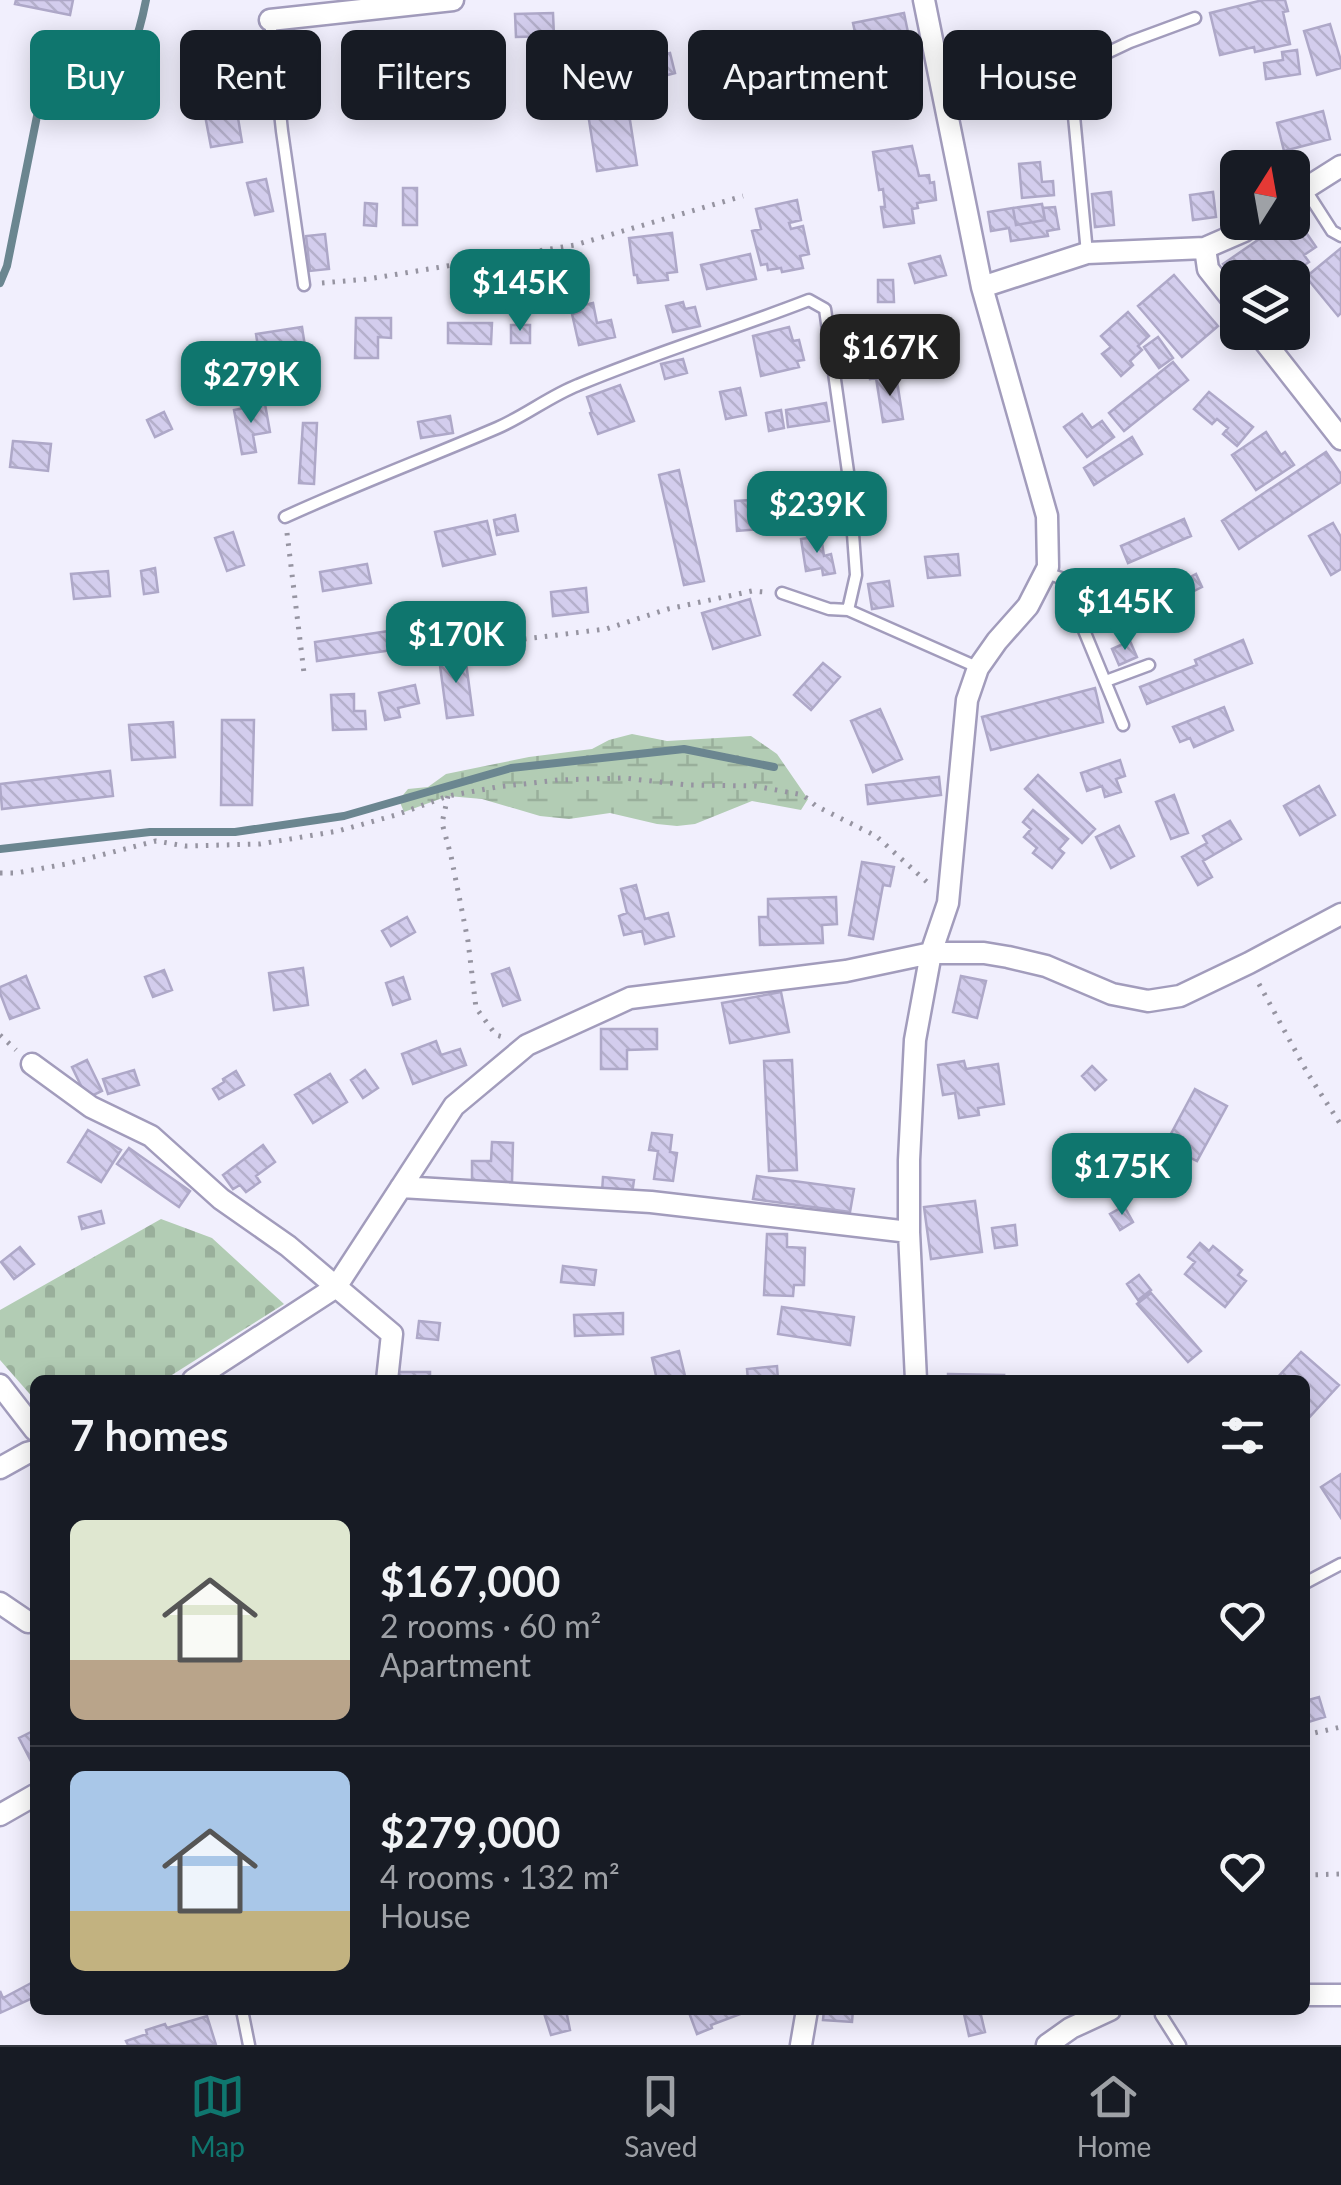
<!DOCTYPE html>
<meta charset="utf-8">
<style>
body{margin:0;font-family:Lato,sans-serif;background:#20242c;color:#f1f3f6;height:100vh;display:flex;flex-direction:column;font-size:38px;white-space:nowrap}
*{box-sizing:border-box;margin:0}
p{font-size:32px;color:#9ea1a6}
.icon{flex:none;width:55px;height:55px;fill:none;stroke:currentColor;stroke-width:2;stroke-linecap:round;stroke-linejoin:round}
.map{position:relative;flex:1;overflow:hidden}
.sheet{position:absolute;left:30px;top:1375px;width:1280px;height:640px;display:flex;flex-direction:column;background:#171b24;border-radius:15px;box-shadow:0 5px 25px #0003}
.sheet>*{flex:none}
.hud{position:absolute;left:30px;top:30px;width:1282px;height:90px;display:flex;gap:20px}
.needle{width:65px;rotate:11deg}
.buttons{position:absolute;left:1220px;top:150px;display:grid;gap:20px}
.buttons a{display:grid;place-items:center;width:90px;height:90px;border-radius:15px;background:#171b24;box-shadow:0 5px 25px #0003;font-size:50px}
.price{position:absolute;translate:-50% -85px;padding:0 22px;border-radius:20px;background:#0f766e;color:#fff;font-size:32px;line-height:65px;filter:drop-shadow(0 2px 5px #0008)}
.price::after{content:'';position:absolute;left:50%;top:60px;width:30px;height:22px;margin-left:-15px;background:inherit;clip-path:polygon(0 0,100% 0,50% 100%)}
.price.on{background:#222;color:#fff}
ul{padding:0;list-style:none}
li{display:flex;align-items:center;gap:30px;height:250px;padding:0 40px}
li+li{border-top:2px solid #363941}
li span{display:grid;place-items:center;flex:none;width:280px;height:200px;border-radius:15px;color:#555}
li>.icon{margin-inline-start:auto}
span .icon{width:120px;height:120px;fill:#fffc;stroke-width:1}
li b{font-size:42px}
h2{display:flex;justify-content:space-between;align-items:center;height:120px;padding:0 40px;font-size:42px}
.pill{padding:0 35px;border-radius:15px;background:#171b24;box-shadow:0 5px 25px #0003;font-size:35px;line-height:90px}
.pill.on{background:#0f766e;color:#fff}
.tabs{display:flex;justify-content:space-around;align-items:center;height:140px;border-top:2px solid #363941;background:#171b24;font-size:28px;color:#9ea1a6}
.tabs a{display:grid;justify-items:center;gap:5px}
.tabs .on{color:#0f766e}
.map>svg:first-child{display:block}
.wetland{fill:url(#wetland-marsh)}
.cemetery{fill:url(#cemetery-stones)}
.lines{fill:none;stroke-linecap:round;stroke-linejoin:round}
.stream{stroke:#6b8690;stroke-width:8}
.building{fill:url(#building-back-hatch);stroke:#aea8c8;stroke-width:2.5}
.lane-casing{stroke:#a29cbc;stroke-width:15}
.street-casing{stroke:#a29cbc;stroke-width:25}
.path{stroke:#9694a1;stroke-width:5;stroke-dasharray:2.5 8;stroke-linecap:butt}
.lane{stroke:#fff;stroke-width:10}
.street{stroke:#fff;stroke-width:20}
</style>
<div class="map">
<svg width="1341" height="2045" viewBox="0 0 1341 2045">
<defs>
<pattern id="wetland-marsh" width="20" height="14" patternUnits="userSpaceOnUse" patternTransform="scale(2.5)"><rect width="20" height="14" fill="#b2ccb4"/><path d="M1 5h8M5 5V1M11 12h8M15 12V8" fill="none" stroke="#99af9b"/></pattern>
<pattern id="cemetery-stones" width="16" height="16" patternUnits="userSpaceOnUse" patternTransform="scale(2.5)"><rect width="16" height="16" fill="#b2ccb4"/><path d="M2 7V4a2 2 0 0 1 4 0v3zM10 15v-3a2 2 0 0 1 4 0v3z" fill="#99af9b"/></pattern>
<pattern id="building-back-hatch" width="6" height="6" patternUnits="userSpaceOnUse" patternTransform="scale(2.5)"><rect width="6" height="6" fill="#d3cded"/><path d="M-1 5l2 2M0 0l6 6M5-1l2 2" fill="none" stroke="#b5b0cb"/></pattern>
</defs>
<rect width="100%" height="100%" fill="#f1effd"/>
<!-- wetland -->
<path class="wetland" d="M 632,734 L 667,741 L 751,736 L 777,754 L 808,799 L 801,810 L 752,801 L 695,824 L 677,826 L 657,824 L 610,813 L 569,819 L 540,816 L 482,799 L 448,796 L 404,812 L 399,800 L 408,789 L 428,787 L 446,774 L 529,757 L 592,749 L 609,740 Z"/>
<!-- cemetery -->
<path class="cemetery" d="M 161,1219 L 212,1238 L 284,1304 L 164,1380 L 35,1380 L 35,1400 L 0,1360 L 0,1310 Z"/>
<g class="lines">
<!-- stream -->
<path class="stream" d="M 0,283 L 7,266 L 38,111 L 51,95 C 65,94 87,97 99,90 C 129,74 140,31 146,0
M 0,849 L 150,832 L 235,832 L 344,816 L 511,768 L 684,749 L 774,767"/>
</g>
<!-- building -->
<path class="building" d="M 16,0 L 73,0 L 70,15 L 15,4 Z
M 1263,0 L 1285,0 L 1288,11 L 1283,12 L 1290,44 L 1255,52 L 1254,47 L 1220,55 L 1210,13 Z
M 553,13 L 554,36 L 516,37 L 515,14 Z
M 904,13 L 911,47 L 893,51 L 890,36 L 857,42 L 853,23 Z
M 1330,24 L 1341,61 L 1341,68 L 1317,75 L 1304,31 Z
M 721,33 L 728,59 L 705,65 L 698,40 Z
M 653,39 L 657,56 L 670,53 L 675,73 L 641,82 L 631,45 Z
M 1008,49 L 1034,49 L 1034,79 L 1009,80 Z
M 619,50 L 637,165 L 597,171 L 579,56 Z
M 1297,50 L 1300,74 L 1266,79 L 1264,63 L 1283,60 L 1282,52 Z
M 913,74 L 914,103 L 898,104 L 897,75 Z
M 440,76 L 441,109 L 405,111 L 404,95 L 421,94 L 420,78 Z
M 236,106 L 242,142 L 211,147 L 204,110 Z
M 1323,111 L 1330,139 L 1284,151 L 1277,123 Z
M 912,146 L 919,176 L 929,175 L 930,183 L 934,182 L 936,200 L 917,203 L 918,208 L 912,209 L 914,223 L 884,227 L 881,207 L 885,207 L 883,189 L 879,190 L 873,152 Z
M 1040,162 L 1042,182 L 1053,181 L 1054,195 L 1022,198 L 1019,164 Z
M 266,179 L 273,211 L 255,215 L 247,183 Z
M 403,188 L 417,188 L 417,225 L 403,225 Z
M 1111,192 L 1114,225 L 1095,227 L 1092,194 Z
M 1213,192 L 1216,217 L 1193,220 L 1190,195 Z
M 797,200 L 801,220 L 789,223 L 791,229 L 803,226 L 809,254 L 800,256 L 803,268 L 782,272 L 781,268 L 768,270 L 767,264 L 761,265 L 752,231 L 761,229 L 756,209 Z
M 365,203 L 377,204 L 376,226 L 364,225 Z
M 1042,204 L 1045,220 L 1016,225 L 1013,208 Z
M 1055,207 L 1059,229 L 1047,231 L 1048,236 L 1011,241 L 1009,228 L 991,231 L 988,212 L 1013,208 L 1016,225 L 1045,220 L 1043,208 Z
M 1294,215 L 1316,247 L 1304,255 L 1309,262 L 1286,278 L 1283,278 L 1280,272 L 1272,278 L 1238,278 L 1238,284 L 1223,264 L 1284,222 L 1292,222 Z
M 672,233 L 677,272 L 667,273 L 668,280 L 638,283 L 637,275 L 634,275 L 629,238 Z
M 325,234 L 329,269 L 310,271 L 306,236 Z
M 1341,248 L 1341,313 L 1338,316 L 1306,277 Z
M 750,254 L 756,279 L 707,289 L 701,265 Z
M 940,256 L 946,275 L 915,283 L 909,264 Z
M 1174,275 L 1218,326 L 1182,357 L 1138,306 Z
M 878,280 L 893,280 L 894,302 L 878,302 Z
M 683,302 L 685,309 L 695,307 L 700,326 L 673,332 L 666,306 Z
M 593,303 L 597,323 L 611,320 L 615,337 L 579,345 L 572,314 L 580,312 L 579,306 Z
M 1128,312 L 1149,336 L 1138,346 L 1142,350 L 1130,361 L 1133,365 L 1121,376 L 1102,354 L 1111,347 L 1101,336 Z
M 356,318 L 391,318 L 391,338 L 378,337 L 378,358 L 355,358 Z
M 448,323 L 492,323 L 491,344 L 448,343 Z
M 511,325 L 530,325 L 530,343 L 511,343 Z
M 302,327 L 311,385 L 265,392 L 256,334 Z
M 789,327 L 793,341 L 799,340 L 804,360 L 797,361 L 799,367 L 761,376 L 753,336 Z
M 1158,337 L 1173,358 L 1159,368 L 1144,347 Z
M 894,358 L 896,375 L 870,379 L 868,362 Z
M 683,359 L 687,373 L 665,379 L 661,364 Z
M 1173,362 L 1188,380 L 1124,431 L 1109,413 Z
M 896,375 L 903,419 L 883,422 L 876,378 Z
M 620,385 L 634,421 L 598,434 L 590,413 L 592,412 L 587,397 Z
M 740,388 L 746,415 L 726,419 L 720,392 Z
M 1209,392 L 1253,427 L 1237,446 L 1223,434 L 1228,428 L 1217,419 L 1212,424 L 1194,409 Z
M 826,403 L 829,421 L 788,427 L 786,410 Z
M 265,404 L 270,432 L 253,435 L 256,452 L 242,454 L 234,410 Z
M 781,410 L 784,428 L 769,431 L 766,413 Z
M 164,412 L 172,429 L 155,437 L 147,420 Z
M 1082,414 L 1092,428 L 1102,421 L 1114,437 L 1087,457 L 1064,427 Z
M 450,416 L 453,433 L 421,438 L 418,422 Z
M 303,423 L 317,423 L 314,484 L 299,483 Z
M 1266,432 L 1281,455 L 1285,452 L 1294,465 L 1256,490 L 1232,455 Z
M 1132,437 L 1142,454 L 1094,485 L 1084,468 Z
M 13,441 L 51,444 L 48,471 L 10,467 Z
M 1326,452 L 1341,474 L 1341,482 L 1239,549 L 1222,521 Z
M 679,470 L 704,581 L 684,585 L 659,475 Z
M 769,499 L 772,528 L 737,531 L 735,501 Z
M 515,515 L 518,531 L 497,535 L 494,520 Z
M 1184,519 L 1191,536 L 1128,563 L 1121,546 Z
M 487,521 L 495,554 L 443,566 L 435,532 Z
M 1333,523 L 1341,537 L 1341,569 L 1331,575 L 1309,536 Z
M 233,532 L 244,565 L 227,571 L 215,538 Z
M 821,536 L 824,556 L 831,554 L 835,573 L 823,575 L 822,568 L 806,571 L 801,539 Z
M 958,554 L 960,575 L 928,578 L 925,557 Z
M 367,564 L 371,583 L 323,591 L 320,572 Z
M 155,568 L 158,592 L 144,594 L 141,571 Z
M 108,571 L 110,596 L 74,599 L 71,574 Z
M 1196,574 L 1202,587 L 1184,596 L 1179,583 Z
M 889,581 L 893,606 L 872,609 L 868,584 Z
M 586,588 L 588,612 L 553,616 L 551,592 Z
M 750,599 L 760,635 L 713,649 L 702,613 Z
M 409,628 L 413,647 L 317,661 L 315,642 Z
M 1243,640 L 1252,663 L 1147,704 L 1140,687 L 1197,665 L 1195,660 Z
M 1130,641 L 1137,657 L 1119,665 L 1112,649 Z
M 465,655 L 473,715 L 447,718 L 439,658 Z
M 823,663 L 840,677 L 811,710 L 794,695 Z
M 415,685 L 419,703 L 398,708 L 400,717 L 385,720 L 379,693 Z
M 1095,688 L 1103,722 L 991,750 L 982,717 Z
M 354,694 L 354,711 L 365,711 L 366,729 L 333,730 L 331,695 Z
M 1224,707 L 1233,730 L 1194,747 L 1190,738 L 1180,742 L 1173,727 Z
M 880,709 L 902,759 L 873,772 L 851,721 Z
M 222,720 L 254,720 L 252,805 L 221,805 Z
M 173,722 L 175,757 L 132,760 L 129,725 Z
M 1120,760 L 1125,776 L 1116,779 L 1121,792 L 1105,797 L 1102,786 L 1087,791 L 1081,773 Z
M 110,771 L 113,796 L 2,809 L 0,784 Z
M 1038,775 L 1095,829 L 1082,843 L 1025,789 Z
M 939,777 L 941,795 L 868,804 L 866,785 Z
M 1319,786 L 1335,815 L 1300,835 L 1284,806 Z
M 1174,795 L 1188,833 L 1171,839 L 1156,802 Z
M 1033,810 L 1068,839 L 1059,849 L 1064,853 L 1052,868 L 1033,853 L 1037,848 L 1024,837 L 1031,829 L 1023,822 Z
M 1230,821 L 1241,839 L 1203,861 L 1212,877 L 1198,885 L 1182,857 L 1207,843 L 1203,836 Z
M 1119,826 L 1134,856 L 1111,868 L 1096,837 Z
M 862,862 L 894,867 L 890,886 L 883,885 L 873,939 L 849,935 Z
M 636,885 L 645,919 L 668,913 L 674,936 L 645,944 L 642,931 L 624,935 L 619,916 L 627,913 L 621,889 Z
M 836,897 L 837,924 L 822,925 L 823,943 L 760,945 L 759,917 L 768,917 L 768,899 Z
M 407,917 L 415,932 L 391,946 L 382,931 Z
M 303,968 L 308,1005 L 274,1010 L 269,973 Z
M 509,968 L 520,1000 L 503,1006 L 492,974 Z
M 164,970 L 172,990 L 153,997 L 145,977 Z
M 26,976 L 39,1008 L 10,1019 L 0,993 L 0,987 Z
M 961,976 L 986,981 L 977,1018 L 953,1012 Z
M 403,977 L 410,999 L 393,1005 L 386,983 Z
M 781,992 L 789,1032 L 730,1043 L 722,1003 Z
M 601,1029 L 657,1029 L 657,1049 L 627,1050 L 627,1069 L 601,1069 Z
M 436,1041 L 441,1055 L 460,1049 L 466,1065 L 413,1084 L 402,1054 Z
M 87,1060 L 102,1091 L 87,1098 L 72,1067 Z
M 792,1060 L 797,1170 L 769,1171 L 764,1061 Z
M 964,1061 L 966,1069 L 998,1064 L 1004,1104 L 978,1108 L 979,1115 L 959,1118 L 955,1093 L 943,1095 L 938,1065 Z
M 1092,1066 L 1106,1080 L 1095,1090 L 1082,1076 Z
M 134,1070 L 139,1085 L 108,1094 L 103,1079 Z
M 365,1070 L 378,1088 L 363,1098 L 351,1080 Z
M 236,1071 L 244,1085 L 219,1099 L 213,1089 L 224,1082 L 223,1079 Z
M 330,1074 L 347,1102 L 313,1123 L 295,1095 Z
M 1195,1089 L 1227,1106 L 1197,1161 L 1165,1145 Z
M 88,1130 L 121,1150 L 101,1182 L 68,1162 Z
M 652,1133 L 672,1135 L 670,1152 L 677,1153 L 673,1181 L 654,1179 L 658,1151 L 649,1150 Z
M 492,1142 L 513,1143 L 512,1182 L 472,1182 L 472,1161 L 491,1161 Z
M 263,1145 L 275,1162 L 256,1176 L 260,1182 L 246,1192 L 240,1185 L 233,1189 L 223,1175 Z
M 129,1148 L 190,1191 L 179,1207 L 117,1164 Z
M 757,1176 L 854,1189 L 850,1212 L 753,1199 Z
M 603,1177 L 634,1180 L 632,1194 L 602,1192 Z
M 975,1201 L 982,1252 L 931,1259 L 924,1207 Z
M 1124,1206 L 1133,1222 L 1120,1230 L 1110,1214 Z
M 101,1211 L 104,1223 L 82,1229 L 79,1217 Z
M 1015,1225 L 1017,1245 L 995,1248 L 992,1228 Z
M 767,1234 L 787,1234 L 787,1247 L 805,1248 L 804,1285 L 794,1285 L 793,1296 L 764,1295 Z
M 1200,1243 L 1209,1251 L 1213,1246 L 1242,1270 L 1238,1275 L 1246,1281 L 1225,1307 L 1185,1274 L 1195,1262 L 1188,1257 Z
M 20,1247 L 34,1264 L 14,1279 L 1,1262 Z
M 563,1266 L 596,1270 L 594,1285 L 561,1282 Z
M 1139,1275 L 1151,1290 L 1138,1300 L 1127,1284 Z
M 1151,1293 L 1201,1351 L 1188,1362 L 1137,1304 Z
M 782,1307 L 854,1317 L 850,1345 L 778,1334 Z
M 623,1313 L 623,1334 L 575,1336 L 574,1315 Z
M 419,1321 L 440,1323 L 438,1340 L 417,1338 Z
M 679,1351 L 686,1380 L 657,1380 L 652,1358 Z
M 1301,1352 L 1339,1385 L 1305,1422 L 1305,1380 L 1277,1378 Z
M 777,1366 L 778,1380 L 748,1380 L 747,1369 Z
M 394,1372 L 430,1372 L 430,1380 L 394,1380 Z
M 948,1374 L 1004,1375 L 1003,1380 L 948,1380 Z
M 1341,1474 L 1341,1518 L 1321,1487 Z
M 1319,1697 L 1325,1717 L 1305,1723 L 1305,1701 Z
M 35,1730 L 35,1764 L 33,1765 L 19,1738 Z
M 35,1981 L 35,1997 L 0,2013 L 0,1991 L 3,1998 Z
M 543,2010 L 566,2010 L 570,2030 L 551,2035 Z
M 688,2010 L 746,2010 L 746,2012 L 711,2025 L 712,2028 L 697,2034 Z
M 824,2010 L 853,2010 L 852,2022 L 823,2020 Z
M 980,2011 L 985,2032 L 969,2036 L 964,2014 Z
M 207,2016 L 216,2045 L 128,2045 L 126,2041 L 147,2034 L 146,2030 L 165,2024 L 167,2028 Z"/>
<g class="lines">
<defs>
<path id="lane" d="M 270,20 L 282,131 L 304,285
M 1305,189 L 1332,231 L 1341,236
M 1087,253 L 1072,95 L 1073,69 L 1130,42 L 1195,18
M 285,517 C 355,485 427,458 497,428 C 525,416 550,396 578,385 C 654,353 732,330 809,300 L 825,309 L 849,479 L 856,575 L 848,610
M 1046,573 L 1061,578 L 1069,594 L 1123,725
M 782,593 L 829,609 L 848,610 L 977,667
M 1106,681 L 1149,665
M 1305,1583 L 1341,1564
M 242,2010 L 249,2045
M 1161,2010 L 1161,2015 L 1180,2045"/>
<path id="street" d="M 270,20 L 453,0
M 1292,197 L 1341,166
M 1205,248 L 1208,269 L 1238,307
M 982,287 L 1087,253 L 1205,248 L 1244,231 L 1257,222
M 1257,332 L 1341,439
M 32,1064 L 91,1107 L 151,1136 L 221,1199 L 288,1246 L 392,1334 L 387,1380
M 401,1187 L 651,1202 L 909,1232
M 193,1380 L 336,1287 L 454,1106 L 527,1045 L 630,998 L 846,971 L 931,953 L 984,953 L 1008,957 L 1046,966 L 1112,994 L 1148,1001 L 1180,996 L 1249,963 L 1341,914
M 916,1380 L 909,1232 L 909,1160 L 915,1040 L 931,953 L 948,903 L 967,700 L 978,668 L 997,641 L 1028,606 L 1048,567 L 1047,516 L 982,287 L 924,0
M 0,1385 L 35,1430
M 0,1468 L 27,1453 L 35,1451
M 0,1603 L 28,1622
M 0,1815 L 35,1795
M 1305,1995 L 1341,1995
M 801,2045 L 807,2010
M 1047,2045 L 1071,2028 L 1110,2010"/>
</defs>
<!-- lane casing -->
<use href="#lane" class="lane-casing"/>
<!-- street casing -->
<use href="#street" class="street-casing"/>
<!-- path -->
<path class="path" d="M 322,283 L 368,279 L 575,245 L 743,196
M 287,533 L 304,673
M 451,648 L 606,629 L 668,609 L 752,591 L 764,592
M 448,796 L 442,823 L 451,856 L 468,941 L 476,1008 L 496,1035 L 503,1037
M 0,873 L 16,873 L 66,864 L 156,841 L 185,846 L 260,844 L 338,831 L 396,815 L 448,796 L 497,787 L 558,780 L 623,778 L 688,785 L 755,786 L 803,795 L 816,806 L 876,836 L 928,883
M 1259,984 L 1308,1074 L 1341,1125
M 0,1035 L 16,1050
M 1305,1735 L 1341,1727
M 1305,1875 L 1341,1874"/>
<!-- lane -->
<use href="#lane" class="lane"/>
<!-- street -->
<use href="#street" class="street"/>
</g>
</svg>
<div class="buttons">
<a><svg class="needle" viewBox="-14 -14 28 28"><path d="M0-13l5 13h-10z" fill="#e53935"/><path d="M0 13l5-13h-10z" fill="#9ea1a6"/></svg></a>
<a><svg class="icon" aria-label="layers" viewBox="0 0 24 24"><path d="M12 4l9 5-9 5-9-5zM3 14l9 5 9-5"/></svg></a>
</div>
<b class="price" style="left:520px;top:334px">$145K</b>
<b class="price on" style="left:890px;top:399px">$167K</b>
<b class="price" style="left:251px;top:426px">$279K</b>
<b class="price" style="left:817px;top:556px">$239K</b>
<b class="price" style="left:1125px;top:653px">$145K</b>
<b class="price" style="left:456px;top:686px">$170K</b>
<b class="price" style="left:1122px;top:1218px">$175K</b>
<div class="hud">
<a class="pill on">Buy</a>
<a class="pill">Rent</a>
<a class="pill">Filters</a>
<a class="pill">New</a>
<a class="pill">Apartment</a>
<a class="pill">House</a>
</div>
<section class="sheet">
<h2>7 homes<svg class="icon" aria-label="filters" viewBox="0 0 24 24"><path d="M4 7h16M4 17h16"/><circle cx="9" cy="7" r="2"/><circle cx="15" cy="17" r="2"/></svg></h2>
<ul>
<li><span style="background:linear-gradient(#dfe7d0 70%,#b9a48a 0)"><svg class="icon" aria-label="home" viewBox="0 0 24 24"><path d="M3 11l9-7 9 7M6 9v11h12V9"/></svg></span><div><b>$167,000</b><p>2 rooms · 60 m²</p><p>Apartment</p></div><svg class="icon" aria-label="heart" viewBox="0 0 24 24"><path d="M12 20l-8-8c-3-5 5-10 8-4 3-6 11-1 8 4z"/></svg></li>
<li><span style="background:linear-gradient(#a9c7e8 70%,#c2b280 0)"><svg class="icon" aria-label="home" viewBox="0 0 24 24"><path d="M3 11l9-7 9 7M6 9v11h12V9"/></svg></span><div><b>$279,000</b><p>4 rooms · 132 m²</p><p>House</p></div><svg class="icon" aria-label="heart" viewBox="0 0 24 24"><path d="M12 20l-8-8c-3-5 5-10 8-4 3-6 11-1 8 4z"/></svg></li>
</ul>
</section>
</div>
<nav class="tabs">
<a class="on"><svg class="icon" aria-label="map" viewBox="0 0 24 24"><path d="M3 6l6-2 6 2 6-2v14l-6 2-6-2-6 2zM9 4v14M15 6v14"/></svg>Map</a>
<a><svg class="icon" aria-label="saved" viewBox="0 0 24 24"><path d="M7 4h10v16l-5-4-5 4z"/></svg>Saved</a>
<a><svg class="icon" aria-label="home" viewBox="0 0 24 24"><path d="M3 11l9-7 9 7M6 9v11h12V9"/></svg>Home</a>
</nav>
